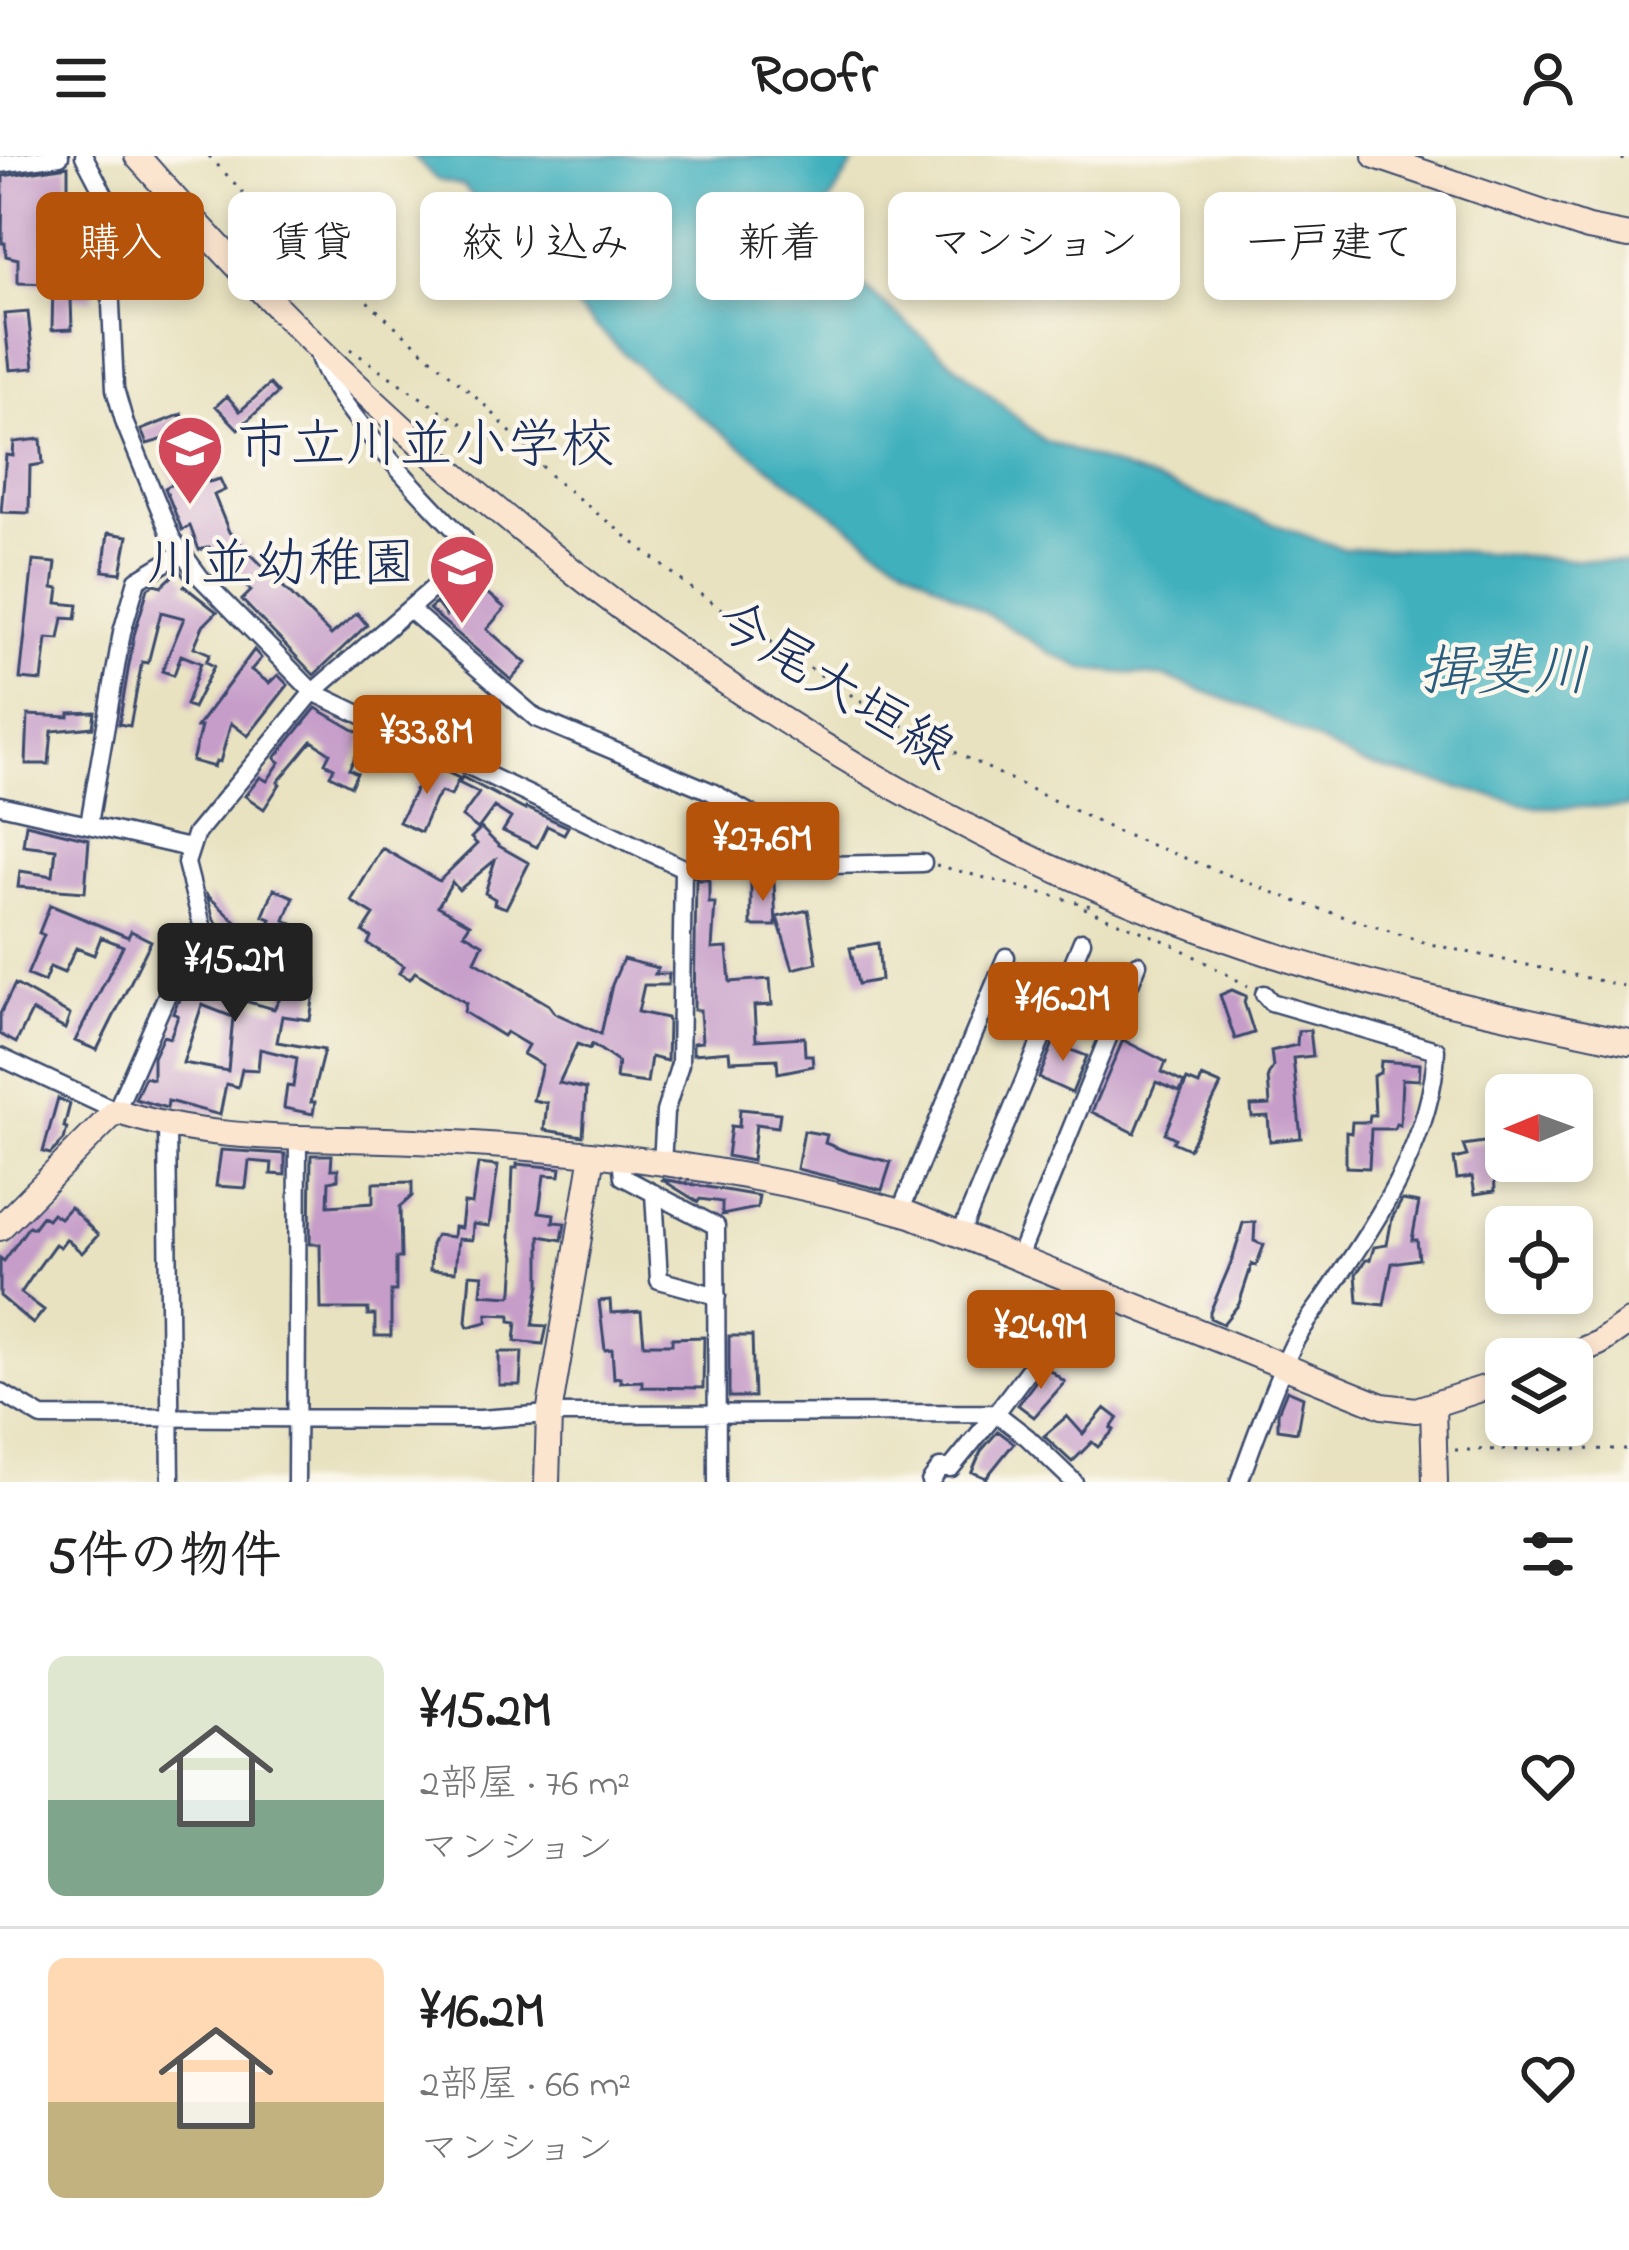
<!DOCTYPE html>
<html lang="ja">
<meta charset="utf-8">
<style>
body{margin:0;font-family:"Indie Flower","Klee One",sans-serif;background:#f6f6f6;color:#222;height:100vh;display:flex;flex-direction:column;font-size:45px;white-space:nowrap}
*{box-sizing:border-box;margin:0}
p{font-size:39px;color:#767676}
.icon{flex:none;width:66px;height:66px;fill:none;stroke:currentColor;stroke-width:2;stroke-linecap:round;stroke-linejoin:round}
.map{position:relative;height:1326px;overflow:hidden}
.details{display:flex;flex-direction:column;background:#fff;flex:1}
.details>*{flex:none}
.top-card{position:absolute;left:36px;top:36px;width:1557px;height:108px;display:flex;gap:24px}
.needle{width:78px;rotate:269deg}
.tools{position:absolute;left:1485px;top:918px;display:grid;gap:24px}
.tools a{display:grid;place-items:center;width:108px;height:108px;border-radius:18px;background:#fff;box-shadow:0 6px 18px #0003;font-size:60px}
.price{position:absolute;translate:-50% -102px;padding:0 27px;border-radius:12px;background:#b45309;color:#fff;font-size:39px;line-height:78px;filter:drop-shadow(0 3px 6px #0008)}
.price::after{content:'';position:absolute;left:50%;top:72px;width:36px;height:27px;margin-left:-18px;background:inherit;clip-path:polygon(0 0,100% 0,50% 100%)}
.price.on{background:#222;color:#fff}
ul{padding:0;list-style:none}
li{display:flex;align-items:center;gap:36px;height:300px;padding:0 48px}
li+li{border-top:3px solid #e0e0e0}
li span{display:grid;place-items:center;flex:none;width:336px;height:240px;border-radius:18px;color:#555}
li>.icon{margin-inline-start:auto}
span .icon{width:144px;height:144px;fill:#fffc;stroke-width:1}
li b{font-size:51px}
h2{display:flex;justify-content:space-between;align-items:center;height:144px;padding:0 48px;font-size:51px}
.pill{padding:0 42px;border-radius:18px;background:#fff;box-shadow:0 6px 18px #0003;font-size:42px;line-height:108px}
.pill.on{background:#b45309;color:#fff}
header{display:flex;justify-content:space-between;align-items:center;height:156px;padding:0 48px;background:#fff;font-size:54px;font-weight:800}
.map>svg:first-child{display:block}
.water{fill:#41b0bd;stroke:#2e708e;stroke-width:3}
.building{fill:#c69dc9;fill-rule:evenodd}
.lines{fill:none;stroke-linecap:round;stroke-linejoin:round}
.street-casing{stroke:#3a4a6d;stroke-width:21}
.secondary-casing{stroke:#3a4a6d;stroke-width:28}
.path{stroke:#3a4a6d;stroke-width:3;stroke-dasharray:3 9;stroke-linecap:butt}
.street{stroke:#fff;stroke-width:16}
.secondary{stroke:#fce5cf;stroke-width:24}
.labels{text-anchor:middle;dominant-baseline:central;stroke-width:9;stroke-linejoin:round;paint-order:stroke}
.poi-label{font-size:54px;fill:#1b2f5e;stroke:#fbf7ec;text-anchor:start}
.street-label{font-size:54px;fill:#1b2f5e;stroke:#fbf7ec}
.water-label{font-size:57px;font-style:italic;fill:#285c7f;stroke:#fbf7ec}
</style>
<header><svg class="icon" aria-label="menu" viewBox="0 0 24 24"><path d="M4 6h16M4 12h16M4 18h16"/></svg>Roofr<svg class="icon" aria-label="person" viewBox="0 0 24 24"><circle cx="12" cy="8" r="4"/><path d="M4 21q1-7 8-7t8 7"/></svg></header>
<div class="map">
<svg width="1629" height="1326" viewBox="0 0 1629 1326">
<rect width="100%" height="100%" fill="#fbf7ec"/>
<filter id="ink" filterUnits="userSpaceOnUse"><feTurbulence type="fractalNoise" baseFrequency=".00833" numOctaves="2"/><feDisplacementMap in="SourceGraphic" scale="24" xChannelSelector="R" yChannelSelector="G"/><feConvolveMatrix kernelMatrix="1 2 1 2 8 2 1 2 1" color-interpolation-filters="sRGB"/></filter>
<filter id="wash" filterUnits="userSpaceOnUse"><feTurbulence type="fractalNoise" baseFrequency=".004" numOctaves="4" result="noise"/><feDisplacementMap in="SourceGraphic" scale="48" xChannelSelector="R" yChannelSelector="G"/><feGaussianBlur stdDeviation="2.7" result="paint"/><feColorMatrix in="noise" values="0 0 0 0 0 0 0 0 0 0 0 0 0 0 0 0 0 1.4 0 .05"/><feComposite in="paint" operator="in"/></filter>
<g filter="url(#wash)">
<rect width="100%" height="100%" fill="#e8e2c0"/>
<!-- water -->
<path class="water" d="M 413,0 L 849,0 L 855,5 L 801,91 L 863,130 L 1043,284 L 1343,393 L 1425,393 L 1629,407 L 1629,651 L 1536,651 L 1361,607 L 1256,554 L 1165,521 L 1084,513 L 1051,497 L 879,392 L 654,226 L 516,93 L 464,30 L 437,24 Z"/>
<g id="blocks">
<!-- building -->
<path class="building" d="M 68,10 L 68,36 L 86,36 L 86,47 L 91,47 L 90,60 L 78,60 L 80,121 L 93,121 L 93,143 L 71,143 L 72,173 L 52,174 L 53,128 L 18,127 L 18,103 L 6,100 L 5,87 L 2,87 L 3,20 Z
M 28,156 L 34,212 L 10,214 L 4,158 Z
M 270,228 L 278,237 L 238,273 L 216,250 L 227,240 L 240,255 Z
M 182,258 L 209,326 L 220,323 L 225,334 L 214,339 L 229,376 L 331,479 L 357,457 L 367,469 L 314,519 L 242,444 L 251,435 L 209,391 L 199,394 L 190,370 L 182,374 L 165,332 L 174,327 L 165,307 L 172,304 L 164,283 L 147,288 L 141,274 Z
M 41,283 L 43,308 L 30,310 L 29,357 L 1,356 L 6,299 L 13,300 L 14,286 Z
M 108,377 L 128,380 L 121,417 L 103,415 Z
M 33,405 L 56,407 L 53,432 L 59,433 L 57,447 L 78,449 L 76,463 L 63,462 L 59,483 L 47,482 L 42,525 L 20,523 Z
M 179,414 L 188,426 L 184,430 L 217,456 L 203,470 L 194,491 L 210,498 L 206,506 L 214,510 L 193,552 L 186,549 L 201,507 L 181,499 L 174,519 L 162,515 L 184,462 L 161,456 L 148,507 L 142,506 L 130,570 L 119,568 L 134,479 L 148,432 L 155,428 L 162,430 Z
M 476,428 L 505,452 L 487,473 L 526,507 L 511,524 L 429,453 L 436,447 L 446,460 Z
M 254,494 L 261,502 L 251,514 L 269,527 L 278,519 L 288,529 L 248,580 L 231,567 L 220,606 L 216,605 L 214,611 L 192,605 L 201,571 L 197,571 Z
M 316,552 L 366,581 L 349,613 L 357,617 L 351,630 L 330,619 L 334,612 L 325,607 L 330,597 L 312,585 L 278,626 L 280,628 L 264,653 L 245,640 L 260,621 L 267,625 L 280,606 L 275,602 Z
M 95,556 L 93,571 L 52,575 L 49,608 L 26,608 L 28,559 L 69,561 L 69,557 Z
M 433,610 L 459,622 L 451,640 L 441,636 L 435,644 L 421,676 L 399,666 L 427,611 L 432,613 Z
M 462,621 L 525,654 L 526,652 L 568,671 L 564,678 L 547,670 L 537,691 L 503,675 L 511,662 L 494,651 L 478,673 L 462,661 L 479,637 L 459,627 Z
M 26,668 L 89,683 L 85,736 L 18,731 L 20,715 L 53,720 L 56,693 L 23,689 Z
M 481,672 L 499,690 L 529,707 L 506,752 L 494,748 L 495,743 L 485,737 L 495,704 L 459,734 L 452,726 L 438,750 L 470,768 L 464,777 L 483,788 L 475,805 L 549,849 L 555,857 L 601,878 L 612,829 L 623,803 L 658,812 L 655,818 L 669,818 L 668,829 L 644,829 L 638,856 L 667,862 L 668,867 L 667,905 L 651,901 L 647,927 L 616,923 L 618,906 L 592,888 L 590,893 L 577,888 L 559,927 L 586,933 L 583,980 L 544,974 L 547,947 L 533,944 L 542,909 L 523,898 L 528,889 L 506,876 L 503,880 L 464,856 L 466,847 L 415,816 L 410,823 L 399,817 L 404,810 L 368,788 L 371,781 L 363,776 L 374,759 L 351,745 L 382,692 L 439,725 L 477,688 L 471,682 Z
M 751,723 L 774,726 L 776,770 L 751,770 Z
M 696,724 L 709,724 L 709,747 L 715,747 L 712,793 L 727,792 L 730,826 L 770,823 L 772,849 L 754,850 L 756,884 L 804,881 L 805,899 L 812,899 L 813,910 L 778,917 L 777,903 L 730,905 L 729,895 L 693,898 L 693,887 L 702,886 L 700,854 L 694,854 Z
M 274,733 L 294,741 L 285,764 L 312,779 L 306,792 L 300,789 L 287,820 L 316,824 L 310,864 L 282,860 L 277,886 L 324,894 L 311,946 L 315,946 L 313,958 L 284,952 L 287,930 L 293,931 L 297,902 L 260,893 L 258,914 L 242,913 L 238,931 L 226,928 L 220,959 L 168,945 L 167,952 L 135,943 L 145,921 L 153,923 L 153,901 L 163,880 L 170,882 L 178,860 L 173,857 L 177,847 L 198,816 L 202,818 L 224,774 L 214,764 L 207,739 L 247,776 L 232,793 L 239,796 L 223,828 L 237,833 L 236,837 L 243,839 L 241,844 L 274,853 L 287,830 L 266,821 L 282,783 L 266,775 L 271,763 L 263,760 ZM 202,849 L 233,861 L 228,915 L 183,907 Z
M 50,749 L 128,781 L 131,775 L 151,785 L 97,894 L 75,885 L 123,790 L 101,781 L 94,799 L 76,792 L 64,817 L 50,811 L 44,826 L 27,819 L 44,779 L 39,777 Z
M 808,754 L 817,807 L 793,813 L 777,761 Z
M 878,787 L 881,824 L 858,828 L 850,792 Z
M 15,828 L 70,859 L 65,873 L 32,855 L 16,887 L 0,878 L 0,858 Z
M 1232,834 L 1246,840 L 1244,846 L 1254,877 L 1235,883 L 1220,839 Z
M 1310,874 L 1313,900 L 1293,902 L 1301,982 L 1270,985 L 1268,960 L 1252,961 L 1251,950 L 1270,949 L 1268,920 L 1273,911 L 1271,895 L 1297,889 L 1298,875 Z
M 1058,875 L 1072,881 L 1071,894 L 1087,900 L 1072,937 L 1039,922 Z
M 1123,884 L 1166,906 L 1162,916 L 1184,927 L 1180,936 L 1156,926 L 1135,977 L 1092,956 Z
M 1381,905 L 1420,908 L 1419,924 L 1402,923 L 1400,969 L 1396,968 L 1394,973 L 1371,973 L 1369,1012 L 1346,1011 L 1346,976 L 1351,977 L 1352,966 L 1369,966 L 1370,959 L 1375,959 L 1373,920 L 1380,917 Z
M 1202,921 L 1221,929 L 1189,993 L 1173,986 L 1175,982 L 1165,977 L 1187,924 L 1199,929 Z
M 58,942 L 70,948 L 64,971 L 67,972 L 64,984 L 50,998 L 43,996 Z
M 740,953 L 780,957 L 778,971 L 756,968 L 752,1005 L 727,1000 L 731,970 L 739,971 Z
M 804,975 L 827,979 L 825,987 L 848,996 L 891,1006 L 882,1034 L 797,1013 Z
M 1505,983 L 1505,995 L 1493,996 L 1495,1035 L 1475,1038 L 1472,1021 L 1457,1023 L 1454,1003 L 1467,1000 L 1463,989 Z
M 221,994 L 285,998 L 285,1019 L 271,1018 L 272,1007 L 249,1005 L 246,1032 L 216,1030 Z
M 311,999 L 332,999 L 331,1013 L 338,1013 L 338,1023 L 329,1025 L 328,1050 L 373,1047 L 373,1027 L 412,1026 L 412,1040 L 400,1051 L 401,1102 L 396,1102 L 396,1135 L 391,1135 L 391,1180 L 375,1180 L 375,1159 L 368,1159 L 368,1153 L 321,1153 L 320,1088 L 310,1088 Z
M 478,1008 L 498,1010 L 489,1070 L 473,1068 L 472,1084 L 458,1083 L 455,1116 L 430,1114 L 431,1089 L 436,1079 L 453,1081 L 454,1071 L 461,1072 L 464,1047 L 472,1048 Z
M 517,1008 L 561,1012 L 560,1020 L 544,1019 L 539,1056 L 554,1058 L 553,1066 L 565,1067 L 562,1084 L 540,1080 L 540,1128 L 533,1169 L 547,1170 L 543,1188 L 515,1185 L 517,1166 L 510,1165 L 510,1159 L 487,1158 L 487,1166 L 468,1171 L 466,1166 L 470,1118 L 483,1119 L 481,1138 L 510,1140 L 513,1135 L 515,1101 L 510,1081 L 513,1012 L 517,1012 Z
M 661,1023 L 759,1040 L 757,1052 L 722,1059 L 722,1046 L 700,1043 L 698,1046 Z
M 1402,1044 L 1419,1047 L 1412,1084 L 1417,1084 L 1419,1103 L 1392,1107 L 1384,1149 L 1358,1146 L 1356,1118 L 1366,1104 L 1370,1104 L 1374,1091 L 1387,1089 L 1392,1062 Z
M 70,1051 L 98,1079 L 82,1097 L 66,1083 L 60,1091 L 55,1088 L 37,1113 L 21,1137 L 44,1154 L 33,1168 L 0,1140 L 0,1102 L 4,1105 L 29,1070 L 33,1072 L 42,1060 L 47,1063 L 52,1057 L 60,1062 Z
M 1255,1066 L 1254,1085 L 1264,1089 L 1256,1110 L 1252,1108 L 1239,1148 L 1223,1168 L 1210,1162 L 1210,1156 L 1233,1102 L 1243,1067 Z
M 610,1144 L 611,1157 L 641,1155 L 644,1188 L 672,1188 L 672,1182 L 704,1181 L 703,1232 L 642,1231 L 642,1225 L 620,1226 L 620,1221 L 614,1222 L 612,1193 L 605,1194 L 599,1145 Z
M 729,1180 L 752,1180 L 754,1241 L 729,1241 Z
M 499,1196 L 522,1196 L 520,1229 L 499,1229 Z
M 1046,1211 L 1065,1226 L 1034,1261 L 1018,1249 Z
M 1287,1234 L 1303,1241 L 1297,1276 L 1278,1273 L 1278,1256 Z
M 1105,1252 L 1118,1262 L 1111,1272 L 1114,1274 L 1098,1291 L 1092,1286 L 1072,1306 L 1044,1280 L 1067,1260 L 1083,1278 Z
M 998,1275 L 1014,1287 L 986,1322 L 972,1316 L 981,1295 Z"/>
</g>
</g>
<g filter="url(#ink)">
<use href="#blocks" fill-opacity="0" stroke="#3a4a6d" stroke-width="3"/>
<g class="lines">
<defs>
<path id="street" d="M 84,0 L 106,42 L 115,233 L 125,268 L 172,383 L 200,421 L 313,536 L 683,712 L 923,707
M 0,8 L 60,0
M 409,453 L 536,562 L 712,636 L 804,688 L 818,708
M 0,649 L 189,692
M 89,668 L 122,476 L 137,424 L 180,398
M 0,901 L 116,955 L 166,841 L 205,781 L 186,707 L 195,679 L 313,536 L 461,408 L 466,397 L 464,383 C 431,349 317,232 317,190
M 167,969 L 171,1326
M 621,1003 L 623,1021 L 716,1070 L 717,1326
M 662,1008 L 665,956 L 680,908 L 683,712
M 654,1037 L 659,1124 L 717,1140
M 900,1056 L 1006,801
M 961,1077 L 1082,785
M 1019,1101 L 1138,808
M 0,1236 L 42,1261 L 480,1263 L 549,1258 L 996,1257 L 1091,1131
M 296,1326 L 298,982
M 930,1326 L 940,1312 L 951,1312 L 996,1257 L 1027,1281 L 1074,1326
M 1239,1326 C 1256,1280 1272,1233 1293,1189 C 1304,1168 1321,1148 1334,1128 C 1381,1059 1433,980 1436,894 L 1271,846 L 1264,838"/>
<path id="secondary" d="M 137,0 C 423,328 795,626 1207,776 C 1345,827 1486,856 1629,886
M 1375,0 L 1588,72 L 1629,80
M 0,1072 L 116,955 C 213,988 314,980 415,985 C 581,992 751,1012 911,1059 L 1382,1250 L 1416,1254 L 1506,1225
M 1560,1203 L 1599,1187 L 1629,1166
M 1433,1250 L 1435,1326
M 547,1326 L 549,1258 L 593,999"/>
</defs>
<!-- street casing -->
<use href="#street" class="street-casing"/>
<!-- secondary casing -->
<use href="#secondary" class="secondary-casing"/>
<!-- path -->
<path class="path" d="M 209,0 L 300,97 L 368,146 L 489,253 L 554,323 L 691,432 L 846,536 L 914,576 L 1118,676 L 1298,746 L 1430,788 L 1629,831
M 1610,0 L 1629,5
M 350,193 C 393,222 474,284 523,292
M 936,709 L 1095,751
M 1084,752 L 1170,787 L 1248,830
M 1455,1294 L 1629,1293"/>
<!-- street -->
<use href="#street" class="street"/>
<!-- secondary -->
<use href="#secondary" class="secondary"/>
</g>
</g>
<!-- icons -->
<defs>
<symbol id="school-pin" viewBox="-11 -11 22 30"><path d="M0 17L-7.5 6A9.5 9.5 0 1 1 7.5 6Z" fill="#d1495b" stroke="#fbf7ec"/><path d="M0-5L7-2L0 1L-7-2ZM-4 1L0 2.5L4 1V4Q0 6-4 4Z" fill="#fff"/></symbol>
</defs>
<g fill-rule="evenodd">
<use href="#school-pin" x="152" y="254" width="76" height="104"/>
<use href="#school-pin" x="424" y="373" width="76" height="104"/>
</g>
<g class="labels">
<!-- poi labels -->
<g class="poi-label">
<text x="237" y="292">市立川並小学校</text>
<text x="416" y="411" text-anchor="end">川並幼稚園</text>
</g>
<!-- street labels -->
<g class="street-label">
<text transform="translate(833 532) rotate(32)">今尾大垣線</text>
</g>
<!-- water labels -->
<g class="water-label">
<text x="1504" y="519">揖斐川</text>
</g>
</g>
</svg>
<div class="tools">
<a><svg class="needle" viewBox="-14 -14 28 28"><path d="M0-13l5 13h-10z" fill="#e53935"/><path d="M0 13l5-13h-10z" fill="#767676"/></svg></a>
<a><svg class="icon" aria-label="locate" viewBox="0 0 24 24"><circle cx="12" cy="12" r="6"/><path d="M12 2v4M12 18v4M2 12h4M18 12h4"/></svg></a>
<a><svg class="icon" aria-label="layers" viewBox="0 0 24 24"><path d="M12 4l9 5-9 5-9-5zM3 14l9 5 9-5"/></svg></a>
</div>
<b class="price" style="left:427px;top:641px">¥33.8M</b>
<b class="price" style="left:763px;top:748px">¥27.6M</b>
<b class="price on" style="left:235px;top:869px">¥15.2M</b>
<b class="price" style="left:1063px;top:908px">¥16.2M</b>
<b class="price" style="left:1041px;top:1236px">¥24.9M</b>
<div class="top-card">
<a class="pill on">購入</a>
<a class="pill">賃貸</a>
<a class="pill">絞り込み</a>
<a class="pill">新着</a>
<a class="pill">マンション</a>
<a class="pill">一戸建て</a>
</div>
</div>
<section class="details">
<h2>5件の物件<svg class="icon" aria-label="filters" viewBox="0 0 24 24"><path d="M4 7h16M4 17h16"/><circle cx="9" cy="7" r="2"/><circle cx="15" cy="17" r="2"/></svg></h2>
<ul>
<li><span style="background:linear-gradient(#dfe7d0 60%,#7fa58c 0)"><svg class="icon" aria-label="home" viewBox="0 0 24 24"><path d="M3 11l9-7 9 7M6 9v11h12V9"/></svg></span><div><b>¥15.2M</b><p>2部屋 · 76 m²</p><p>マンション</p></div><svg class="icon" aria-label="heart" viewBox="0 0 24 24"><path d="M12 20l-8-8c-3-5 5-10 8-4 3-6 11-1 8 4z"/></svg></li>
<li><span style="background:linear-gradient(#ffd9b3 60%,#c2b280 0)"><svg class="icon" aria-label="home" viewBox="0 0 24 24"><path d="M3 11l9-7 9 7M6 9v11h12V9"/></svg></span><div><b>¥16.2M</b><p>2部屋 · 66 m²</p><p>マンション</p></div><svg class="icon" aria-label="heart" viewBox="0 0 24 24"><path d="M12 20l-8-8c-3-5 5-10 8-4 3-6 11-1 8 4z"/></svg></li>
</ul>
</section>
